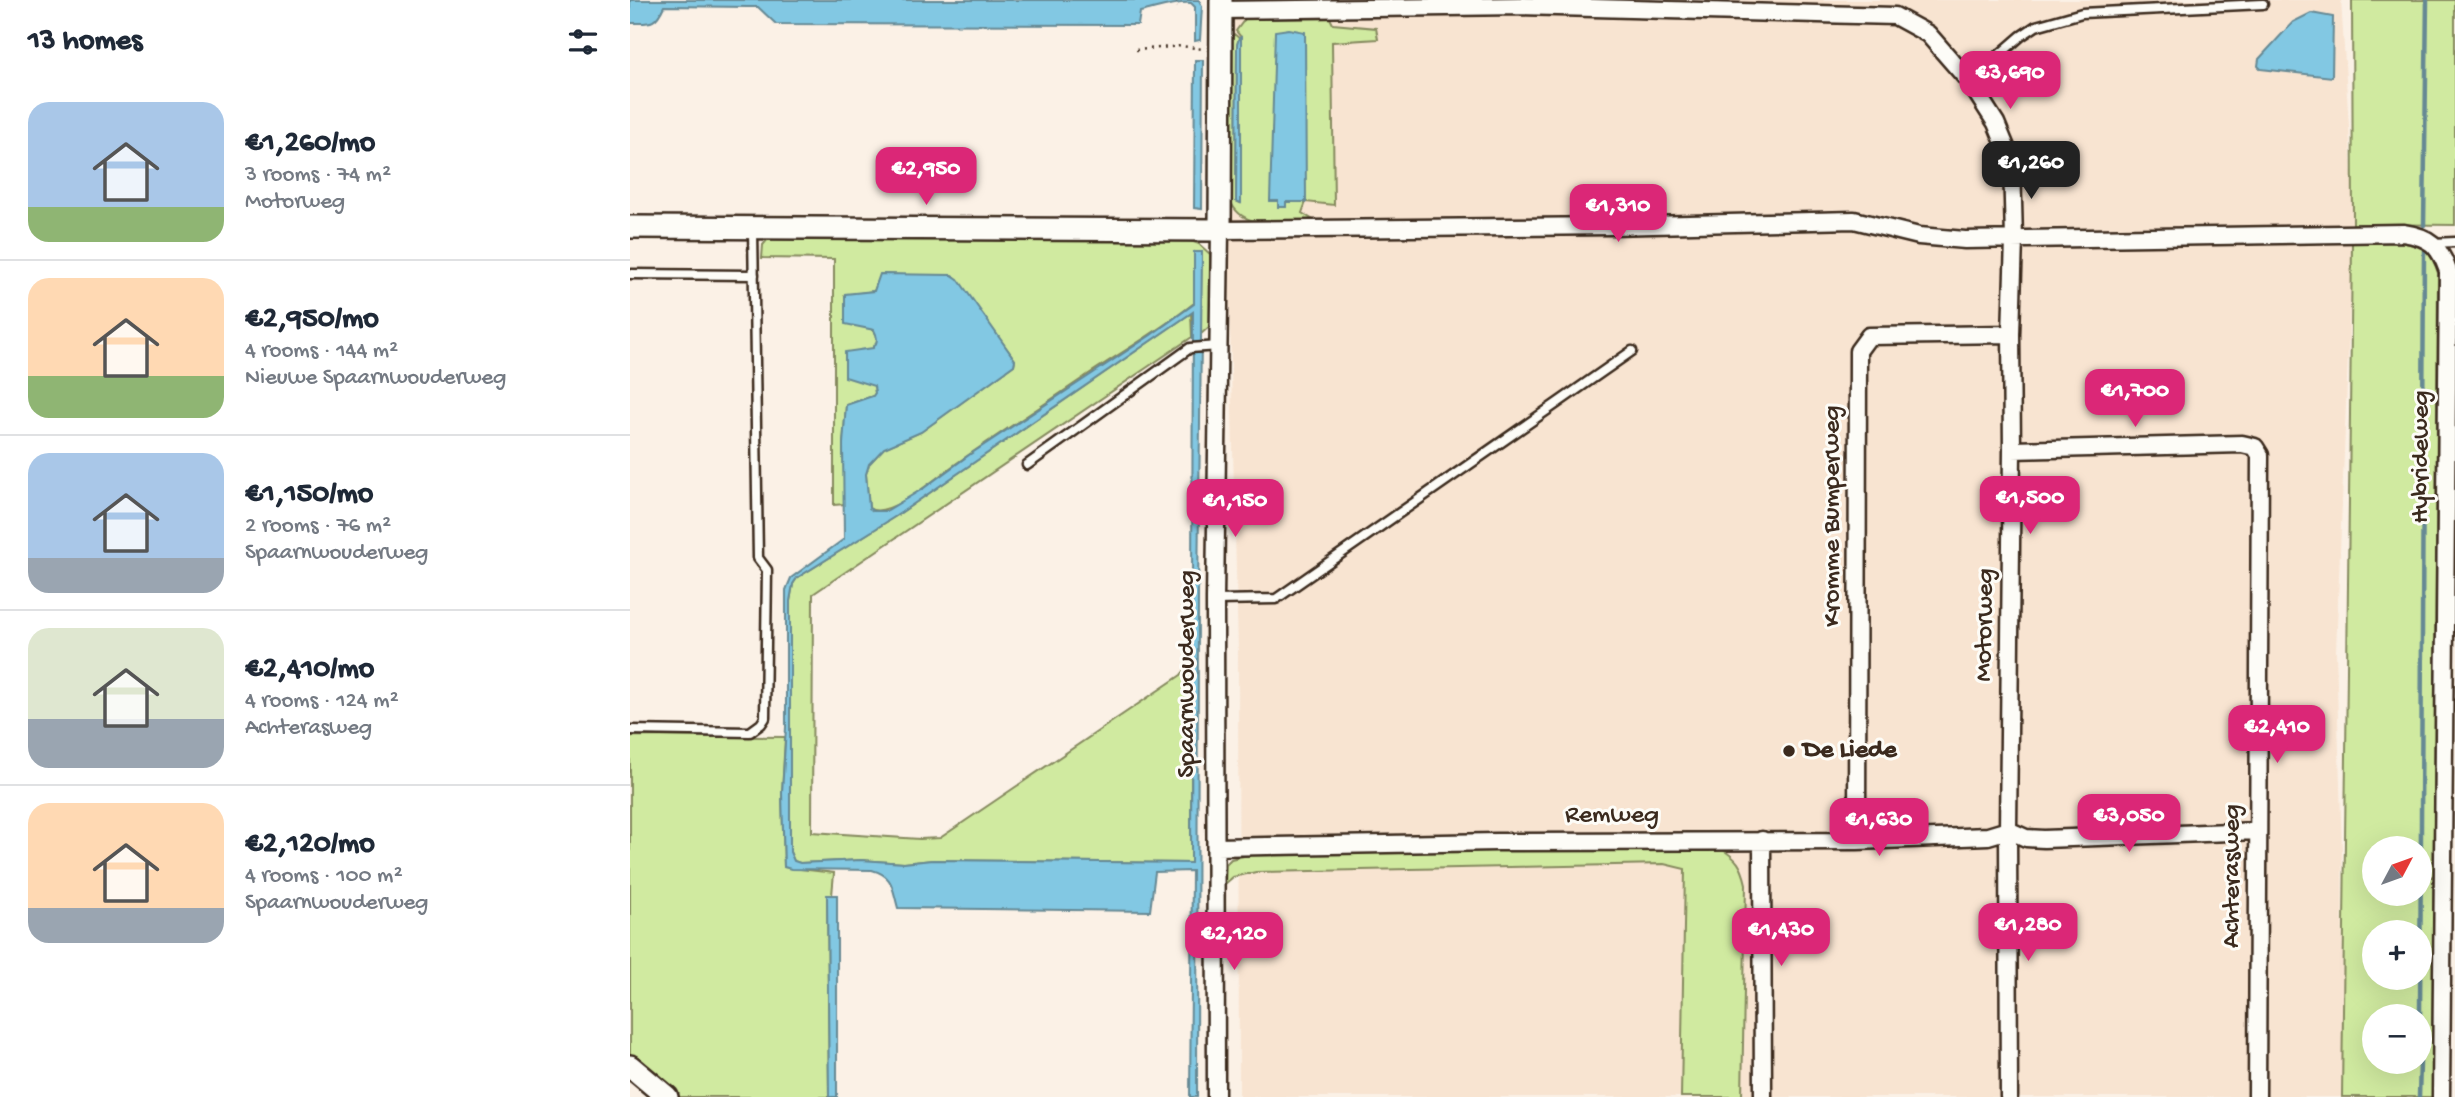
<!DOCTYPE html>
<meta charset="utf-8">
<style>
body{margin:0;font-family:"Gochi Hand",sans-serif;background:#f2f2f3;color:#1f2937;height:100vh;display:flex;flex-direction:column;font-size:26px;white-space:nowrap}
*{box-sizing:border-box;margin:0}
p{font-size:23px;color:#747a83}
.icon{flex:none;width:38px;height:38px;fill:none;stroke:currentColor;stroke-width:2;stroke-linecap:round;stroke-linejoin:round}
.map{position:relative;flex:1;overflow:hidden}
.panel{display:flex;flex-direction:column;background:#fff;width:630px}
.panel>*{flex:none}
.needle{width:46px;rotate:49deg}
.fabs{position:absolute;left:1732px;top:836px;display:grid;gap:14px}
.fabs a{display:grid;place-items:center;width:70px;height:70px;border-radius:50%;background:#fff;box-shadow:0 7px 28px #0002;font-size:35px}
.price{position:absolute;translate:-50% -60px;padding:0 16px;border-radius:14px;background:#db2777;color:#fff;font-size:23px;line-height:46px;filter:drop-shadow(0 2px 4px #0008)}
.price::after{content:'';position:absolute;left:50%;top:42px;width:21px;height:16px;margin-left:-10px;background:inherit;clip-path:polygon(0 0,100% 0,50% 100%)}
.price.current{background:#222;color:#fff}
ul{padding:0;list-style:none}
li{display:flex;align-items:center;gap:21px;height:175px;padding:0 28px}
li+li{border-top:2px solid #e0e1e3}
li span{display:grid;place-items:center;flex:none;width:196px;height:140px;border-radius:21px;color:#555}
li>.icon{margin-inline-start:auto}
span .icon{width:84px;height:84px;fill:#fffc;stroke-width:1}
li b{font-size:30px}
h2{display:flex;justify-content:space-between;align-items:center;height:84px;padding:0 28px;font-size:30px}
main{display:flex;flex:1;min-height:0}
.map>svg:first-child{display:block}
.built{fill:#f8e4d1}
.green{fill:#d0eaa0;stroke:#868a5f;stroke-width:2;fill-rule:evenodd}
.water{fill:#82c8e3;stroke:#668994;stroke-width:2;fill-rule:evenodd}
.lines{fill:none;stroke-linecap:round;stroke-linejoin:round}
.stream{stroke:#668994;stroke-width:4.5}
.service-casing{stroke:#3b2a1e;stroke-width:13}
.minor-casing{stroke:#3b2a1e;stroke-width:21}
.tertiary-casing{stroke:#3b2a1e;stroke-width:26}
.path{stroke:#3b2a1e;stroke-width:2.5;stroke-dasharray:2 5;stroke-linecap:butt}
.service{stroke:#fdfcf7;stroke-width:8}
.minor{stroke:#fdfcf7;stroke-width:16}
.tertiary{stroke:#fdfcf7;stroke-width:21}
.poi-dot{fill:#3b2a1e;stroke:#fdfcf7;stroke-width:2.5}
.labels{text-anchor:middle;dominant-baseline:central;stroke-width:6;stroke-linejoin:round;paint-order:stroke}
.street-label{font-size:26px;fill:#3b2a1e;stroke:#fdfcf7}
.poi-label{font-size:26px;font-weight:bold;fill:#3b2a1e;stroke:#fdfcf7;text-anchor:start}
</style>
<main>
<section class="panel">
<h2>13 homes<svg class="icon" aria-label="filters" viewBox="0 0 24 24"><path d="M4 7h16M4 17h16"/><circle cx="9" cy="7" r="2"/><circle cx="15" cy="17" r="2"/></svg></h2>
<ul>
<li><span style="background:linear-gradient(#a9c7e8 75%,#8fb573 0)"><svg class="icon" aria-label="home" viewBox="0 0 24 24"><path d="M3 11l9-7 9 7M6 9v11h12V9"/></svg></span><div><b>€1,260/mo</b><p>3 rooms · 74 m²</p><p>Motorweg</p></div></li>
<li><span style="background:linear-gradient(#ffd9b3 70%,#8fb573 0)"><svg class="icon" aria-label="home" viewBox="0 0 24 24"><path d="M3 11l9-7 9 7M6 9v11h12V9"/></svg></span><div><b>€2,950/mo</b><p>4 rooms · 144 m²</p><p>Nieuwe Spaarnwouderweg</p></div></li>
<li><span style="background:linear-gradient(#a9c7e8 75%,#9aa5b1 0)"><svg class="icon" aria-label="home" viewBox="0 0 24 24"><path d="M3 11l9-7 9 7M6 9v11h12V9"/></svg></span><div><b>€1,150/mo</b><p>2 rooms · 76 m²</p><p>Spaarnwouderweg</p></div></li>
<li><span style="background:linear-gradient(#dfe7d0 65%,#9aa5b1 0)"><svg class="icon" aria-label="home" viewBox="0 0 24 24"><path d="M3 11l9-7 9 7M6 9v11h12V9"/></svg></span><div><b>€2,410/mo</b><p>4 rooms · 124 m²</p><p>Achterasweg</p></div></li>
<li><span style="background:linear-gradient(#ffd9b3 75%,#9aa5b1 0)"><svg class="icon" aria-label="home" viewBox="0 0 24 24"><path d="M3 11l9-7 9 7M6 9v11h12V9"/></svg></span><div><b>€2,120/mo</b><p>4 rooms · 100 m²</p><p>Spaarnwouderweg</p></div></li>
</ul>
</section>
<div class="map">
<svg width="1825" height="1097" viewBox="0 0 1825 1097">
<rect width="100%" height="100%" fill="#fbf1e6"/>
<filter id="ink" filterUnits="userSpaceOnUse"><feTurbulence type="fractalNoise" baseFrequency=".0143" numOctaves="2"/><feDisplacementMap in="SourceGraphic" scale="14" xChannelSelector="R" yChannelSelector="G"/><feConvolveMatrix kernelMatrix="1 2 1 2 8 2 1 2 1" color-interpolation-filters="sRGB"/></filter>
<g filter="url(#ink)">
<!-- built -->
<path class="built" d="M 602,0 L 1711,0 L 1724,206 L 1706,651 L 1712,852 L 1714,1097 L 609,1097 L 608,650 L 598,248 Z"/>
<!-- green -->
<path class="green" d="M 1722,0 L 1825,0 L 1825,225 L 1723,224 Z
M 700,18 L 703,24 L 746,28 L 748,39 L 702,42 L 704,205 L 676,202 L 672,213 L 685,221 C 658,221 610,233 600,199 L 600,42 L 604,34 L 609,38 L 607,45 L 606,201 L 610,203 L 611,37 L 606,31 L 615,19 ZM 643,121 L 655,207 L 649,207 L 648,201 L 641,201 Z
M 146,238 L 558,240 L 569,244 L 580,254 L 583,295 L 580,326 L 570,335 L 572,253 L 565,252 L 564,303 C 529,331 490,353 453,378 C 409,408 364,437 320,468 C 305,479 256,521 239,508 L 236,474 L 239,464 L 254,448 L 291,432 L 384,365 L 385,360 L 325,277 L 251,274 L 244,291 L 215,295 L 247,335 L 247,343 L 243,348 L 241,383 L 244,385 L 245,393 L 243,396 L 216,405 L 213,444 L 215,504 L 204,505 L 204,259 L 132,258 L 133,245 L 138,239 Z
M 1773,242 C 1795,248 1801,250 1808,273 L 1802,1097 L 1712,1097 L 1722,243 ZM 1745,849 L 1790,849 L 1790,894 L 1745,894 ZM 1745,933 L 1790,933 L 1790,978 L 1745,978 ZM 1745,1017 L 1790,1017 L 1790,1062 L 1745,1062 Z
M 561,313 L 562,337 L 183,594 L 182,832 L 290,839 L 310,838 L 551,675 L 561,663 L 561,863 L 302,860 L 274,863 L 231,860 L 170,863 L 164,861 L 160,852 L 160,601 L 163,584 L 167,578 L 266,516 Z
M 0,736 L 155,737 L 152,793 L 154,867 L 204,873 L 202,895 L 197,896 L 199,1097 L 49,1097 L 0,1055 Z
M 1091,849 C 1107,858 1112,866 1116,884 L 1112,1097 L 1051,1097 L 1055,869 L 1034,864 L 626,872 L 603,877 L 595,884 L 596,864 L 601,859 L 618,855 L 702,850 Z"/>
<!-- water -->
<path class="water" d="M 0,0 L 569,0 L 572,6 L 570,40 L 565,41 L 565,7 L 561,3 C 547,1 525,9 510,12 L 508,25 L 146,24 L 128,7 L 118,7 L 34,6 C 25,26 20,23 0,23 Z
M 1681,13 L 1703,17 L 1702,77 L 1631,69 L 1628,66 L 1629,59 L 1663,22 Z
M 659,29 L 675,32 L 676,202 L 656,202 L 656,207 L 648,207 L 648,201 L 640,201 L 645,31 Z
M 611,37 L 611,203 L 606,201 L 607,45 L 609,38 Z
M 565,60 L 573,60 L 572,209 L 564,208 Z
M 564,252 L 572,252 L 568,594 L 567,1097 L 560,1097 L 562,871 L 525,872 L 520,911 L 268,908 C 262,888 264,876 242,870 L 161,869 L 154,867 L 152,793 L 156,727 L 156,590 L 161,578 L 214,539 L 213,444 L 216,405 L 243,396 L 245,393 L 244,386 L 215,377 L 215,352 L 243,348 C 248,342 248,337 244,330 L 215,324 L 215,294 L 244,291 L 250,274 L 322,275 L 328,279 L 385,360 L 384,365 L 291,432 L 254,448 L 239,464 L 236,474 L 239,508 L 243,511 L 256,511 L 294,488 L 339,455 L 521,335 L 564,304 ZM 563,312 L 561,863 L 302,860 L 274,863 L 231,860 L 170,863 L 164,861 L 160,852 L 160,601 L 163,584 L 167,578 L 266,516 Z
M 197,895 L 207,895 L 207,1097 L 199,1097 Z"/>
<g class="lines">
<!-- stream -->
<path class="stream" d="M 1794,225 L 1797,0
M 1790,1017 L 1794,247
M 1789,1097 L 1790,1062"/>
<defs>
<path id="service" d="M 1339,81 L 1391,36 L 1406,26 L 1452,13 L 1633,4
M 1803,243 L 1825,242
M 0,274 L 124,275
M 397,465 L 560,348 L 590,346
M 585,600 L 646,599 L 1002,351
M 0,730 L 120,732 L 131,724 L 135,718 L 137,570 L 128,558 L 123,230"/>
<path id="minor" d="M 591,10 L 890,6 L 1265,16 L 1298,34 L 1339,81 L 1366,123 L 1382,162 L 1384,240 L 1381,334 L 1382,450 L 1378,830 L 1379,1097
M 1382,450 L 1612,444 L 1625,447 L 1630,455 L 1627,1097
M 1378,830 L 1396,838 L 1414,839 L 1628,831
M 1132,840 L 1133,1097
M 1227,841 L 1228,351 L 1239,336 L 1381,334
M 586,847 L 867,842 L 1227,841 L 1358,836 L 1378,830
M 586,1097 L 585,600 L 590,230 L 980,226 L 1224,220 L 1289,236 L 1335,240 L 1773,233 C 1800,237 1809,245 1818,271 L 1811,1097"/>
<path id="tertiary" d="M 0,227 L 590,230 L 591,0
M 0,1066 L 37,1097"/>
</defs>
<!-- service casing -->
<use href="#service" class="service-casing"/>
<!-- minor casing -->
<use href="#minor" class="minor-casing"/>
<!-- tertiary casing -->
<use href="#tertiary" class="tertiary-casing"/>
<!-- path -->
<path class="path" d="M 547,0 L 548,7
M 506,50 L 552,46 L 573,49"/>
<!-- service -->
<use href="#service" class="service"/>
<!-- minor -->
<use href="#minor" class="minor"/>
<!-- tertiary -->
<use href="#tertiary" class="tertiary"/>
</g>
</g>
<!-- markers -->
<circle class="poi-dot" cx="1159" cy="751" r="7"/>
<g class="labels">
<!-- street labels -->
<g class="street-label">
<text transform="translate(1792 457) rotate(-90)">Hybrideweg</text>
<text transform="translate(1203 516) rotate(-90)">Kromme Bumperweg</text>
<text transform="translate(1356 625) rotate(-89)">Motorweg</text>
<text transform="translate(558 674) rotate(-90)">Spaarnwouderweg</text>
<text x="982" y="816">Remweg</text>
<text transform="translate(1603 876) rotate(-90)">Achterasweg</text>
</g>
<!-- poi labels -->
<g class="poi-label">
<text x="1173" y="751">De Liede</text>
</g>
</g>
</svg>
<div class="fabs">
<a><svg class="needle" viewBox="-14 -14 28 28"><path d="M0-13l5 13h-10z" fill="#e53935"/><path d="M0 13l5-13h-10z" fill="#747a83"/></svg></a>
<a>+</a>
<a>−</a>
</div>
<b class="price" style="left:1380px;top:111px">€3,690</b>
<b class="price current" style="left:1401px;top:201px">€1,260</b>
<b class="price" style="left:296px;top:207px">€2,950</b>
<b class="price" style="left:988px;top:244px">€1,310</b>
<b class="price" style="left:1505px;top:429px">€1,700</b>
<b class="price" style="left:1400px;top:536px">€1,500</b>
<b class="price" style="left:605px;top:539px">€1,150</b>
<b class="price" style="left:1647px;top:765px">€2,410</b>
<b class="price" style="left:1499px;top:854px">€3,050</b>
<b class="price" style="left:1249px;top:858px">€1,630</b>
<b class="price" style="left:1398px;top:963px">€1,280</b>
<b class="price" style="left:1151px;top:968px">€1,430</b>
<b class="price" style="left:604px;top:972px">€2,120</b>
</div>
</main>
